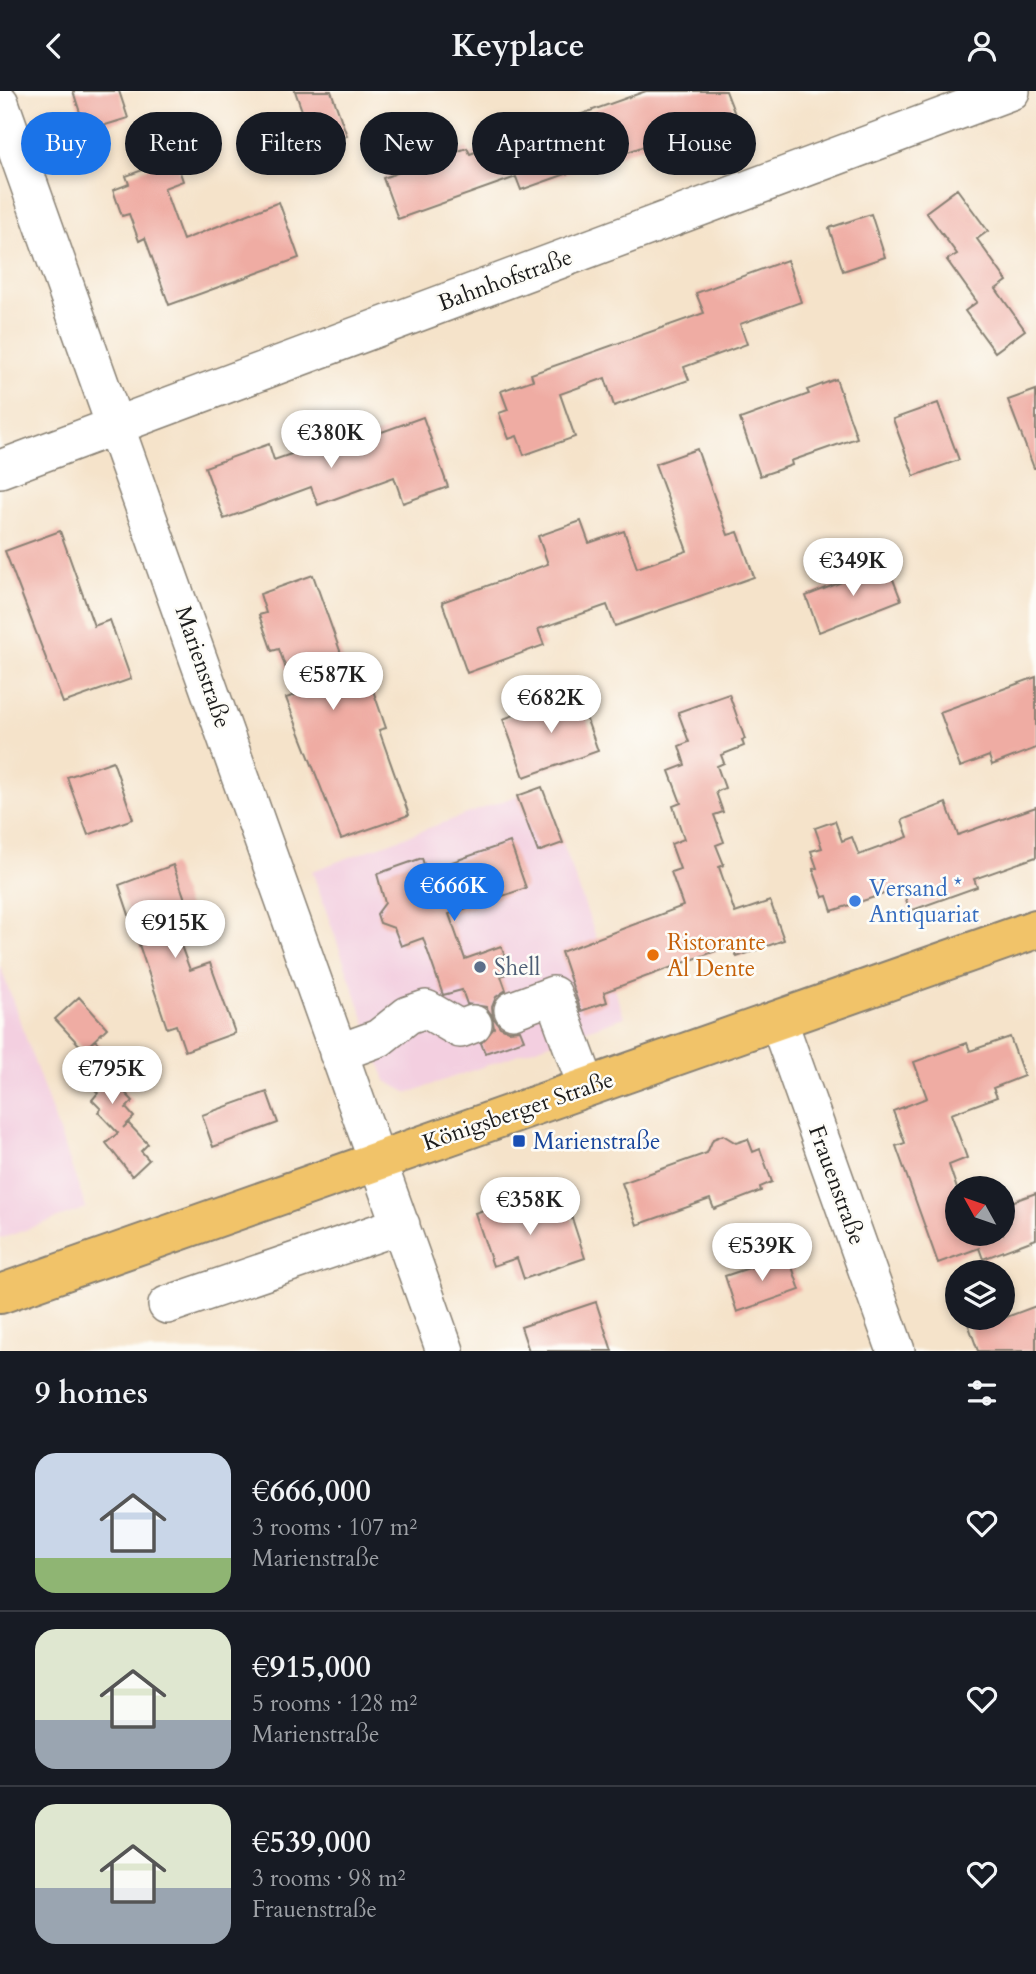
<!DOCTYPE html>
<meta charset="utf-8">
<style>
body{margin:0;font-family:Cardo,serif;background:#242831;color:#f1f3f6;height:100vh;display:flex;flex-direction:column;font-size:26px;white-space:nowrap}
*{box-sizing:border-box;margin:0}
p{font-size:23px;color:#9ea1a6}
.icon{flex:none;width:38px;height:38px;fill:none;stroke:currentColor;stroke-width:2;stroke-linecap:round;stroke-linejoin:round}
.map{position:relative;height:1260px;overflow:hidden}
.side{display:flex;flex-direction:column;background:#171b24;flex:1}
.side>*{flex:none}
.hud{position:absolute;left:21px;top:21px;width:994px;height:63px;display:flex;gap:14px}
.needle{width:46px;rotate:310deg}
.fabs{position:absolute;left:945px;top:1085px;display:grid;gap:14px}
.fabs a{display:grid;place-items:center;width:70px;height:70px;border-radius:50%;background:#171b24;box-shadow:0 4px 10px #0003;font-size:35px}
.price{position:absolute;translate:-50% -60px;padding:0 16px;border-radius:24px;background:#fff;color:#222;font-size:23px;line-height:46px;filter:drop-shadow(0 2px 4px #0008)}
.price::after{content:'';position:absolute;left:50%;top:42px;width:21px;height:16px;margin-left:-10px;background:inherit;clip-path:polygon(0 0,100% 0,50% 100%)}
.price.selected{background:#1a73e8;color:#fff}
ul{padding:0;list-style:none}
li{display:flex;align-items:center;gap:21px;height:175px;padding:0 35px}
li+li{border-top:2px solid #363941}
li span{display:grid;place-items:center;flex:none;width:196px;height:140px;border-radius:21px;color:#555}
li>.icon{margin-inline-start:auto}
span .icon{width:84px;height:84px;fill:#fffc;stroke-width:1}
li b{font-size:30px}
h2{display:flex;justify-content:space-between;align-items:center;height:84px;padding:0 35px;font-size:30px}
.tag{padding:0 24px;border-radius:32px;background:#171b24;box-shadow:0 4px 10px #0003;font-size:24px;line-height:63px}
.tag.selected{background:#1a73e8;color:#fff}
header{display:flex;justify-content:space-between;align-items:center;height:91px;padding:0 35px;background:#171b24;font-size:32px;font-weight:800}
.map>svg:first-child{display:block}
.built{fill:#f3cfe0}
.building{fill:#efaca3}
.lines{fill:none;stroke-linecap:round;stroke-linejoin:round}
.minor-casing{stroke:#888073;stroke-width:40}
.major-casing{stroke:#888073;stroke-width:42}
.minor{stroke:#fff;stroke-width:37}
.major{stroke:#f1c369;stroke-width:38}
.shop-dot{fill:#3f7fe0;stroke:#fdfcf7;stroke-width:2.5}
.food-dot{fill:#e8710a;stroke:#fdfcf7;stroke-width:2.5}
.service-dot{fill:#5c6f8a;stroke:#fdfcf7;stroke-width:2.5}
.transit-dot{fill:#1a4fb4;stroke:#fdfcf7;stroke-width:2.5}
.labels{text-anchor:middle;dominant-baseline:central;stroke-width:5;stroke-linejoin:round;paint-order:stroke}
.street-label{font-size:23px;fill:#1c1c1c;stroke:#fdfcf7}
.shop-label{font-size:23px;fill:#366cbe;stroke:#fdfcf7;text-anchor:start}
.food-label{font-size:23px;fill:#c56008;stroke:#fdfcf7;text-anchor:start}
.service-label{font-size:23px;fill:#4e5e75;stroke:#fdfcf7;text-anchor:start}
.transit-label{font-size:23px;fill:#164399;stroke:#fdfcf7;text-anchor:start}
</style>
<header><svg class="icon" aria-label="back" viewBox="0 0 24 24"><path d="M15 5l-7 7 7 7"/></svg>Keyplace<svg class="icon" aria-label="person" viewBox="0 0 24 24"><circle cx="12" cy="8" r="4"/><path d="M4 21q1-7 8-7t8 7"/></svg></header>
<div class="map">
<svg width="1036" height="1260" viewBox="0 0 1036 1260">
<rect width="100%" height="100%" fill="#fdfcf7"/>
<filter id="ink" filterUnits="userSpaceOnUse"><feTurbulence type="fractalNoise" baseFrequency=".0143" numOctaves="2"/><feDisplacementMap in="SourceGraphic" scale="14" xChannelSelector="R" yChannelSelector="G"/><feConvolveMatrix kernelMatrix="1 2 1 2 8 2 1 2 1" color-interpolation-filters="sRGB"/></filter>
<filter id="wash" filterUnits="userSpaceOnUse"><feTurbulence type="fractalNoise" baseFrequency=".00686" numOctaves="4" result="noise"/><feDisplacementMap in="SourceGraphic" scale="28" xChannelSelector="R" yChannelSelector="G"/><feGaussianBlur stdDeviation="1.57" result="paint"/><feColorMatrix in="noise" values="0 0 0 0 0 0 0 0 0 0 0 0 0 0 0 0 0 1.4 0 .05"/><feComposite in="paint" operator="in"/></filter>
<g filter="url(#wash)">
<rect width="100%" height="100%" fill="#f5e3ca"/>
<!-- built -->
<path class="built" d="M 543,695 L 624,926 L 408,1002 L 386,990 L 312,780 Z
M 0,874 L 86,1117 L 0,1148 Z"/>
<g id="blocks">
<!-- building -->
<path class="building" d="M 73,0 L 119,0 L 128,27 L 86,40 Z
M 295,0 L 331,0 L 347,45 L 298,62 L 289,34 L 305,28 Z
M 646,0 L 726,0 L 736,26 L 683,46 L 681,42 L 521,99 L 516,86 L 398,128 L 383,87 L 467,57 L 470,63 Z
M 175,67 L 183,90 L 164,97 L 183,149 L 279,111 L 299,167 L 169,214 L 145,147 L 139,150 L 129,123 L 122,125 L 113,99 L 129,93 L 126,85 Z
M 957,98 L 988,140 L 977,148 L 1007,190 L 996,198 L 1025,239 L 995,261 L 965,220 L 977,211 L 947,169 L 957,163 L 926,121 Z
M 871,123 L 885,166 L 843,180 L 829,137 Z
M 787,169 L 801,211 L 740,233 L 747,253 L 684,276 L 689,289 L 614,315 L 605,287 L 560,303 L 575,346 L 524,364 L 517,345 L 509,348 L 499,322 L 508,319 L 501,300 L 533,289 L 531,283 L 704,222 L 696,202 Z
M 836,288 L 857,347 L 791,370 L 792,374 L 760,385 L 740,328 L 809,303 L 807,299 Z
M 1036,299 L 1036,377 L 1034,377 L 1008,309 Z
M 938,312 L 959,369 L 914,385 L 893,328 Z
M 423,326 L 448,396 L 403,412 L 394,386 L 318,414 L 311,396 L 224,428 L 205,376 L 269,353 L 274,369 L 343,345 L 346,354 Z
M 697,358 L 728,444 L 738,441 L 754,486 L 615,535 L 607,514 L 538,538 L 544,554 L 467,582 L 442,511 L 548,473 L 538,445 L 581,430 L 589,452 L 624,440 L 637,477 L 687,460 L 655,373 Z
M 60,440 L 94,535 L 110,529 L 131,588 L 63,612 L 5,460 Z
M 887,473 L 901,509 L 819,541 L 806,505 Z
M 313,484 L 349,585 L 366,579 L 386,637 L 379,639 L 409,724 L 341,748 L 286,607 L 295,604 L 279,558 L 272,560 L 259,524 L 266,522 L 260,503 Z
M 1036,586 L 1036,657 L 992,674 L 989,665 L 960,676 L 940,621 Z
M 577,601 L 598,660 L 524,686 L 503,628 Z
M 729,603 L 745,648 L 742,649 L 744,655 L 721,664 L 724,672 L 717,675 L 725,697 L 716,701 L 723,721 L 714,724 L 724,751 L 716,754 L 724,774 L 719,776 L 735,822 L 770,810 L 784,849 L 737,866 L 732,854 L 604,901 L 607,911 L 581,920 L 561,861 L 683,815 L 671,781 L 680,778 L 671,753 L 684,748 L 673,715 L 681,712 L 669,680 L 685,674 L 679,655 L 689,651 L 678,621 Z
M 113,670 L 133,728 L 88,744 L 67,686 Z
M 542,696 L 563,752 L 538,761 L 517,705 Z
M 946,712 L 958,744 L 1036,716 L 1036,766 L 974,788 L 977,796 L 910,820 L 902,797 L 832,820 L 827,805 L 823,806 L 813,778 L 817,777 L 811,760 L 822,757 L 815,737 L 835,730 L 842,750 L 852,746 L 859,764 L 908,746 L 902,729 Z
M 510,751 L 526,797 L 449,823 L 465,868 L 501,855 L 511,881 L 501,885 L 506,899 L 496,906 L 492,916 L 493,926 L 500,936 L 509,940 L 520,939 L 524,949 L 485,962 L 481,952 L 494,937 L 492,925 L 486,916 L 467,913 L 462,899 L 443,904 L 423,847 L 401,855 L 394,837 L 380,832 L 377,823 L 385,812 L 377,783 L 422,767 L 426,780 Z
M 173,774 L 194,834 L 176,841 L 190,879 L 210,872 L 235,942 L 185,960 L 176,934 L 167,937 L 119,794 Z
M 79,906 L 107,937 L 84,959 L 55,928 Z
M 1010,946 L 1024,985 L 993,997 L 997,1006 L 951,1023 L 967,1067 L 949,1074 L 957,1098 L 957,1143 L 1003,1143 L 1003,1114 L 1036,1102 L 1036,1148 L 983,1168 L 979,1157 L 938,1172 L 896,1055 L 905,1052 L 893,1020 L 927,1007 L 914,971 L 967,952 L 970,960 Z
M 95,949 L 115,970 L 107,977 L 116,986 L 113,989 L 133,1010 L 126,1017 L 134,1026 L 123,1037 L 128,1032 L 148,1053 L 141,1060 L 149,1069 L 132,1085 L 106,1052 L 118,1042 L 98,1021 L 101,1018 L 92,1009 L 98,1002 L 70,971 Z
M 267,1001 L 278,1032 L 213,1056 L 202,1024 Z
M 723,1044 L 736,1052 L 748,1048 L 753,1061 L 760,1058 L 772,1091 L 760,1096 L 761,1100 L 714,1118 L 710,1108 L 637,1134 L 622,1092 L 707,1062 L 713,1048 Z
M 528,1104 L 535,1126 L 568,1115 L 585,1167 L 524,1188 L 517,1167 L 493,1175 L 475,1122 Z
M 788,1164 L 800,1199 L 737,1221 L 725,1185 Z
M 596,1211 L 612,1260 L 529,1260 L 521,1236 Z
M 1036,1215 L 1036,1260 L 978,1260 L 966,1227 L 1004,1227 Z"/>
</g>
</g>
<g filter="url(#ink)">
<use href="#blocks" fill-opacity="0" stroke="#888073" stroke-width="2"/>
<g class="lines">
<defs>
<path id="minor" d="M 0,12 L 445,1260
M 0,378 L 1011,0
M 513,919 L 553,904 L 587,996
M 778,929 L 896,1260
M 338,962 L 379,947 L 408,924 L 426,918 L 460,938 L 473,933
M 167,1214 L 401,1134"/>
<path id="major" d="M 0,1203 L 1036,838"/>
</defs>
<!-- minor casing -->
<use href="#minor" class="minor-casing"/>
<!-- major casing -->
<use href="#major" class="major-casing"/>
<!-- minor -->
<use href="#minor" class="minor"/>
<!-- major -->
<use href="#major" class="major"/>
</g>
</g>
<!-- markers -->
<circle class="shop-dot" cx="855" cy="810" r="7"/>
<circle class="food-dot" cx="653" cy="864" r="7"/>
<circle class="service-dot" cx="480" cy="876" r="7"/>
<rect class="transit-dot" x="512" y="1043" width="14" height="14" rx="3.5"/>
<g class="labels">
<!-- street labels -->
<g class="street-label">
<text transform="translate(505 189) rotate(-20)">Bahnhofstraße</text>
<text transform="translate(203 576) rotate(71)">Marienstraße</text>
<text transform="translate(518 1020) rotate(-19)">Königsberger Straße</text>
<text transform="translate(837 1094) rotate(70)">Frauenstraße</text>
</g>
<!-- shop labels -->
<g class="shop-label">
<text x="869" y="797">Versand *<tspan x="869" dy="26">Antiquariat</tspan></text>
</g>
<!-- food labels -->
<g class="food-label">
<text x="667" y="851">Ristorante<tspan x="667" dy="26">Al Dente</tspan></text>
</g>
<!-- service labels -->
<g class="service-label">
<text x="494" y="876">Shell</text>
</g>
<!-- transit labels -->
<g class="transit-label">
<text x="533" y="1050">Marienstraße</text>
</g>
</g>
</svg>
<div class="fabs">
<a><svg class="needle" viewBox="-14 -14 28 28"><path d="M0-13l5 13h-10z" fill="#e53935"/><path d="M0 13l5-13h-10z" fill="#9ea1a6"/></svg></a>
<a><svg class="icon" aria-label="layers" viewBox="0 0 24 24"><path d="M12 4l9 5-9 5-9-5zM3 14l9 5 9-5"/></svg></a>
</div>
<b class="price" style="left:331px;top:379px">€380K</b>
<b class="price" style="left:853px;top:507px">€349K</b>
<b class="price" style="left:333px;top:621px">€587K</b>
<b class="price" style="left:551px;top:644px">€682K</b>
<b class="price selected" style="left:454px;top:832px">€666K</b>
<b class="price" style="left:175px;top:869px">€915K</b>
<b class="price" style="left:112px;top:1015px">€795K</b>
<b class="price" style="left:530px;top:1146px">€358K</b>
<b class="price" style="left:762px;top:1192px">€539K</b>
<div class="hud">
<a class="tag selected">Buy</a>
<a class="tag">Rent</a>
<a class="tag">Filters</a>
<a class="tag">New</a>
<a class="tag">Apartment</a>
<a class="tag">House</a>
</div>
</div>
<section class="side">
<h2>9 homes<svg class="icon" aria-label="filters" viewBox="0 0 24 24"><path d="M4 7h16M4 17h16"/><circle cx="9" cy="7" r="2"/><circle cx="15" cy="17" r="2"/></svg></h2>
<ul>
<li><span style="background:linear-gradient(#c9d6e8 75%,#8fb573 0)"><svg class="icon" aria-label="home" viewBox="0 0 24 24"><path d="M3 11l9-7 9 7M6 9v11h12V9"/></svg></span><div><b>€666,000</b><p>3 rooms · 107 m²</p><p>Marienstraße</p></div><svg class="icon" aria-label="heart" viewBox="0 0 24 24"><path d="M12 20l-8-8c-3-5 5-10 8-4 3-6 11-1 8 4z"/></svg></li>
<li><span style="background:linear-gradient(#dfe7d0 65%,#9aa5b1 0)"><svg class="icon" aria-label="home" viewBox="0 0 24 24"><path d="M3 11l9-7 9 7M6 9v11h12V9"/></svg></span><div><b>€915,000</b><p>5 rooms · 128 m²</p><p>Marienstraße</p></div><svg class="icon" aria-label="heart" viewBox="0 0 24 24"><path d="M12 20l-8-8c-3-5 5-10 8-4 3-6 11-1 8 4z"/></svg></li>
<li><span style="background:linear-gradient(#dfe7d0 60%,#9aa5b1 0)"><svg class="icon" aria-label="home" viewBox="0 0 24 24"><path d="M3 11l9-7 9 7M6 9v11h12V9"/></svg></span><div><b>€539,000</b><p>3 rooms · 98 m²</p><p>Frauenstraße</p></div><svg class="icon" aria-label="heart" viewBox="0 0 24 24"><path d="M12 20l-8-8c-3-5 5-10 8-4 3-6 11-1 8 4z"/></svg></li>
</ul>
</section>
